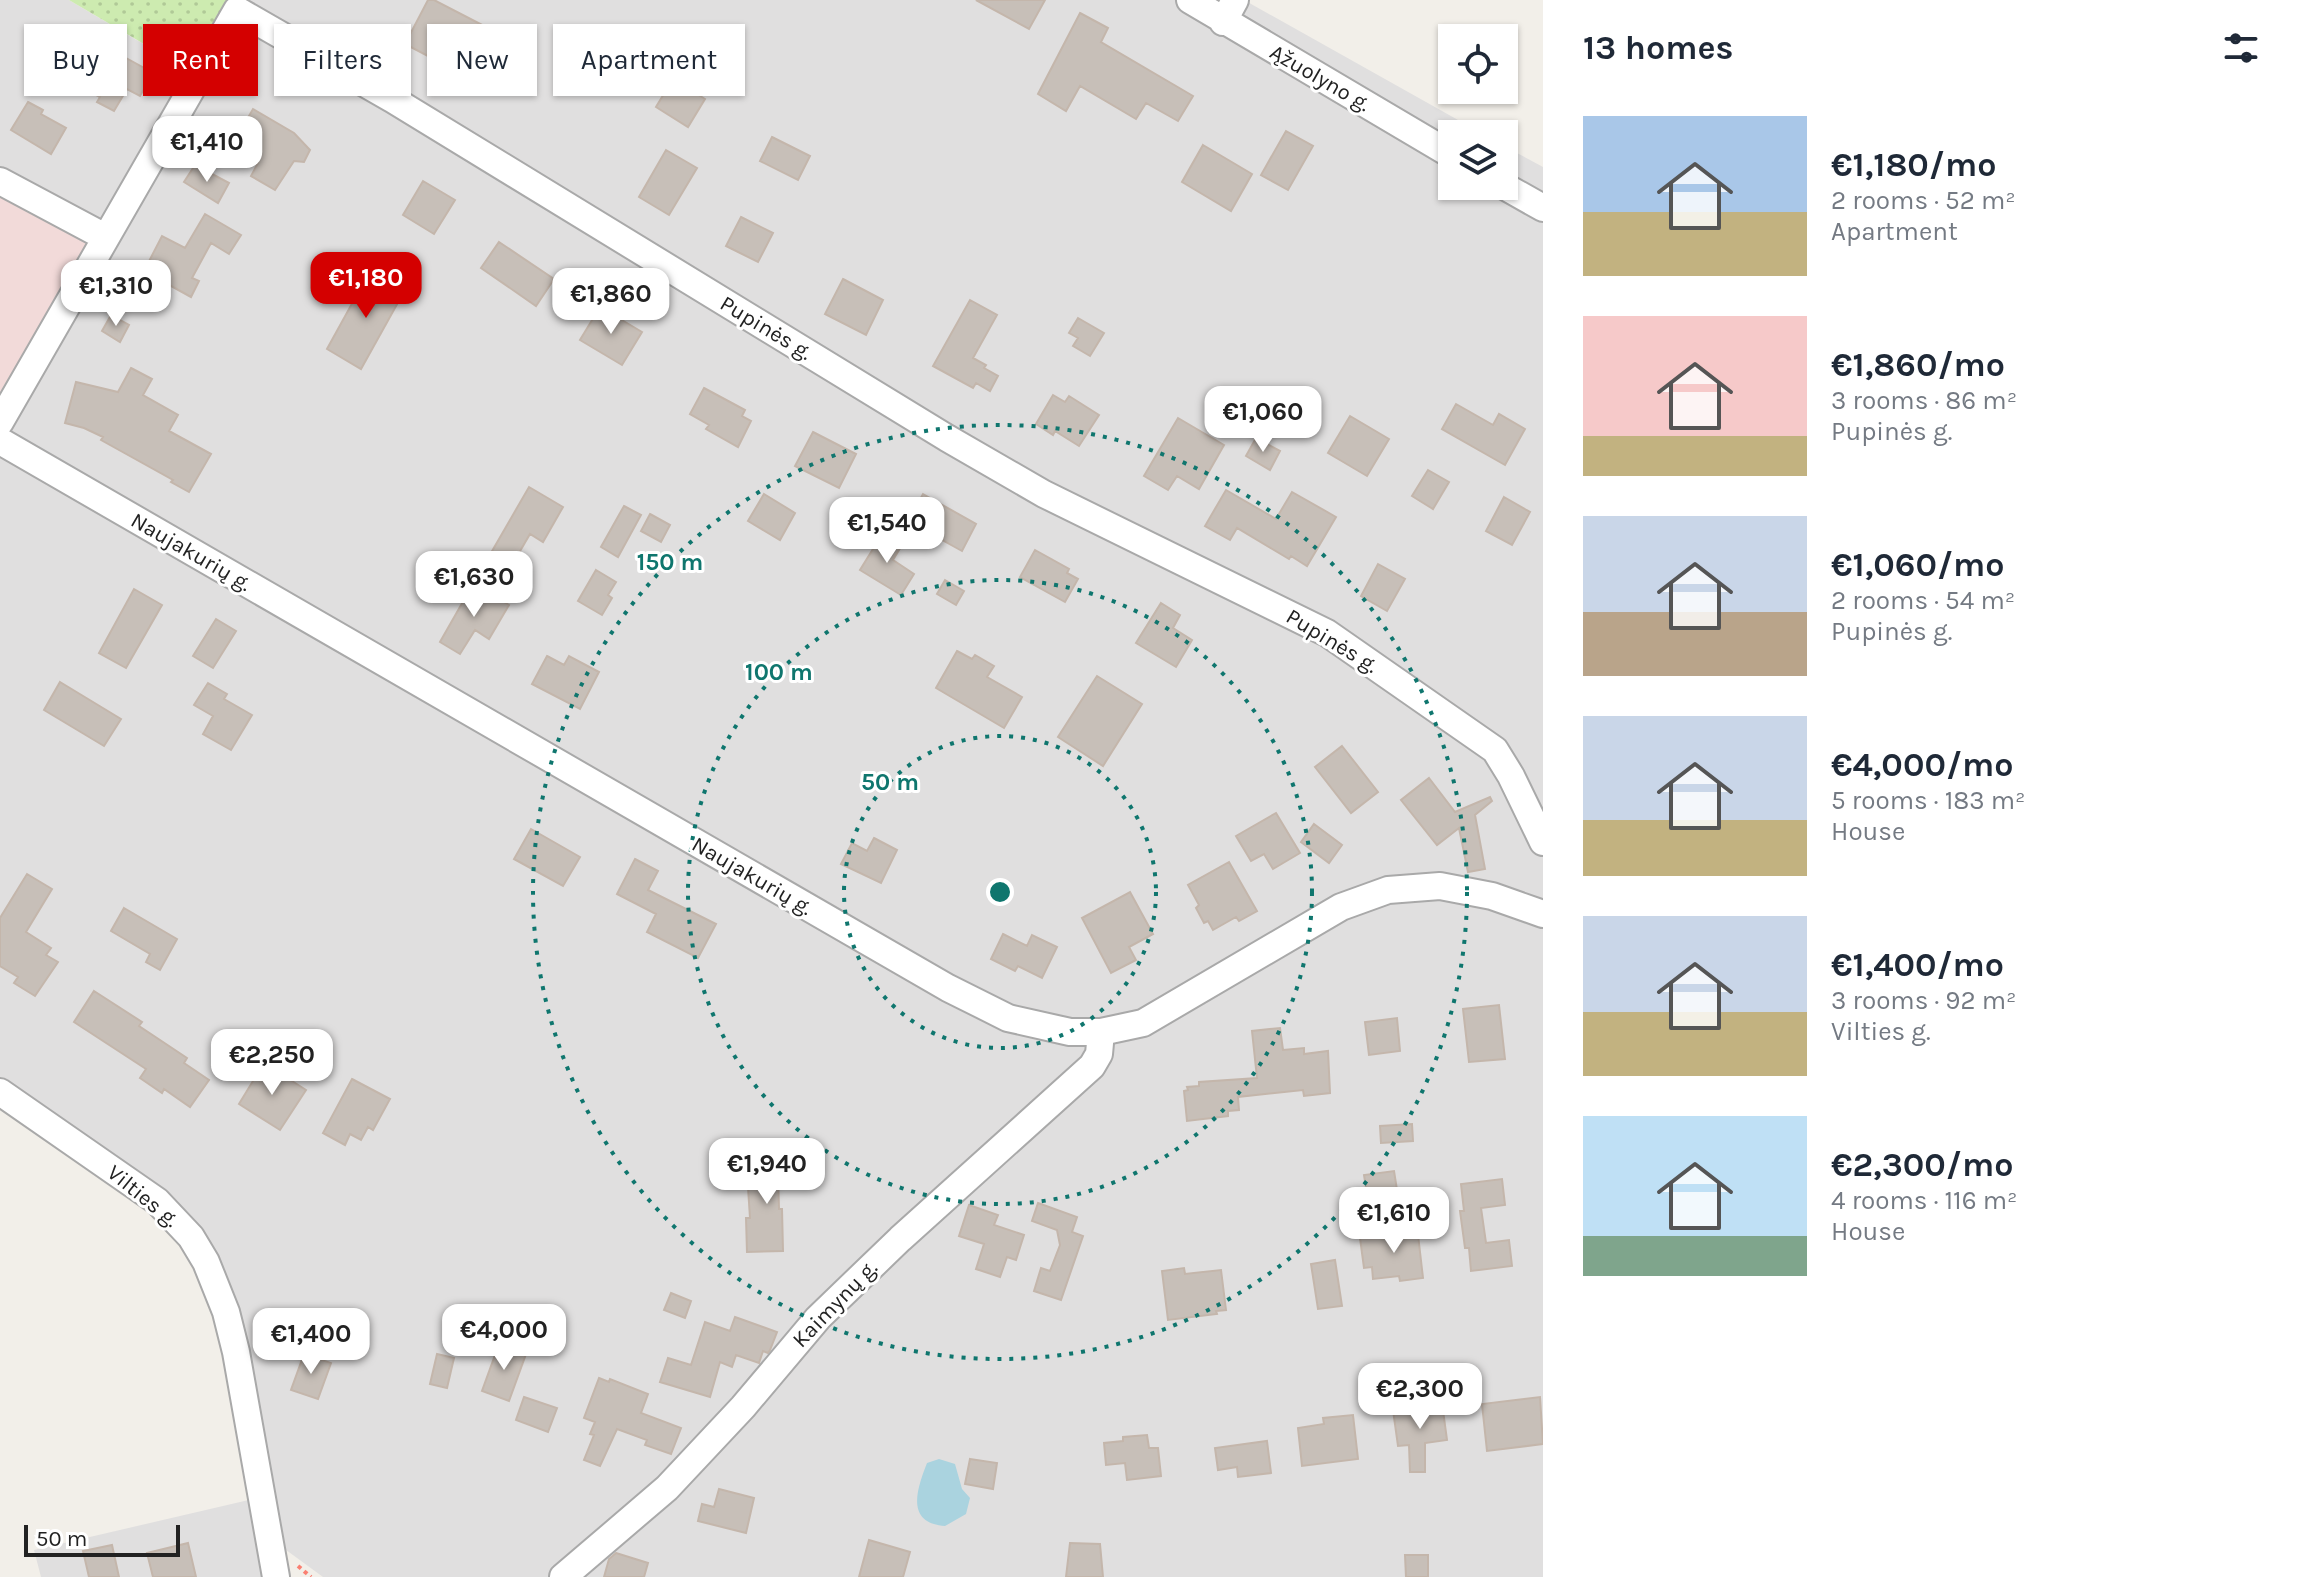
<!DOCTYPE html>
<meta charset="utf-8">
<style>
body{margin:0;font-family:Karla,sans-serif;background:#f2f2f3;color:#1f2937;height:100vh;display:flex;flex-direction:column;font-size:30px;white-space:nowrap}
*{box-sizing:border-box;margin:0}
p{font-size:26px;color:#747a83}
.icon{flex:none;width:44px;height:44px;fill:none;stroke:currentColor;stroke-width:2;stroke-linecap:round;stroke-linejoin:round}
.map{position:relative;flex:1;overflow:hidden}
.panel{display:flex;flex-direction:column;background:#fff;width:760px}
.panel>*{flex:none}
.top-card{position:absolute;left:24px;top:24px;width:760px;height:72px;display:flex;gap:16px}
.controls{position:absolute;left:1438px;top:24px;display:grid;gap:16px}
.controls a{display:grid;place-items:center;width:80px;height:80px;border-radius:0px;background:#fff;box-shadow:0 2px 6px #0004;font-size:40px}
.scale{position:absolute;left:24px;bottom:20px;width:156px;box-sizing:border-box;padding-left:8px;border:4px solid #222;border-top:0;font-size:22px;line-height:28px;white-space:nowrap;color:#222;-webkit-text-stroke:6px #fff;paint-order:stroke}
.price{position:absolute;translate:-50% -68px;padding:0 18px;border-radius:16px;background:#fff;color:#222;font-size:26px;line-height:52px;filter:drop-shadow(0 2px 4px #0008)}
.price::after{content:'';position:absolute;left:50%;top:48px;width:24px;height:18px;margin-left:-12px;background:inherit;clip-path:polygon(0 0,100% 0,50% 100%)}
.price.active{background:#d40000;color:#fff}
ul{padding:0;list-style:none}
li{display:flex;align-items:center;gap:24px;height:200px;padding:0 40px}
li span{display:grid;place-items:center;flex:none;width:224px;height:160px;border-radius:0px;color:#555}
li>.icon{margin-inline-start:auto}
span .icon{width:96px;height:96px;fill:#fffc;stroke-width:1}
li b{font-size:34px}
h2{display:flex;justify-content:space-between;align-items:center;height:96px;padding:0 40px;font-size:34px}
.tag{padding:0 28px;border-radius:0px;background:#fff;box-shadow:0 2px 6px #0004;font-size:28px;line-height:72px}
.tag.active{background:#d40000;color:#fff}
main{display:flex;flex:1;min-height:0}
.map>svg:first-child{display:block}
.residential{fill:#e0dfdf}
.commercial{fill:#f2dad9}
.grass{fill:url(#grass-dots)}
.water{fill:#aad3df}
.building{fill:#c7bfb8;stroke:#c4b6ab;stroke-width:2}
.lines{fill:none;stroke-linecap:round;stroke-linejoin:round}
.minor-casing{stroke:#a9a9a9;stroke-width:30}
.path{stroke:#fa8072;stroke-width:4;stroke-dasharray:4 4;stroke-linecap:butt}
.minor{stroke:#fff;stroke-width:26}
.ring{fill:none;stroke:#0f766e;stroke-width:4;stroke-dasharray:4 8}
.labels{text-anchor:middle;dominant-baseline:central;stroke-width:6;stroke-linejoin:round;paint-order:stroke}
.street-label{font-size:22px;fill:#222;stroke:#fff}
.centre{fill:#0f766e;stroke:#fff;stroke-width:4}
.ring-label{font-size:24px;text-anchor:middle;font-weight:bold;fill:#0f766e;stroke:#fff;stroke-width:6;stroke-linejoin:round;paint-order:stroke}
</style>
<main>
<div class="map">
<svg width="1543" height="1577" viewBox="0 0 1543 1577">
<defs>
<pattern id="grass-dots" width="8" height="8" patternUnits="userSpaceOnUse" patternTransform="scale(2)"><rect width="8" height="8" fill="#cdebb0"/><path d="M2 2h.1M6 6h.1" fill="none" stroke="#b0c997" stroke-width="1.8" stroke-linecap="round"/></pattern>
</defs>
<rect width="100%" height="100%" fill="#f2efe9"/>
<!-- residential -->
<path class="residential" d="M 0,0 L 69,0 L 189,71 L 231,0 L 1244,0 L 1483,134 L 1452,134 L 1452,186 L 1504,186 L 1504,146 L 1543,167 L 1543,1577 L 323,1577 L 282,1547 L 211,1249 L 188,1213 L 153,1183 L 0,1079 L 0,392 L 91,242 L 0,193 Z
M 253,1499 L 267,1577 L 41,1577 L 34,1550 Z"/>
<!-- commercial -->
<path class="commercial" d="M 0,193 L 91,242 L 0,392 Z"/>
<!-- grass -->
<path class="grass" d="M 69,0 L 231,0 L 190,71 Z"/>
<!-- water -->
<path class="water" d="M 939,1459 L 955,1464 L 962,1489 L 970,1498 L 966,1514 L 945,1526 C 905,1523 917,1489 927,1463 Z"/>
<!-- building -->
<path class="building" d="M 428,0 L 434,0 L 490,29 L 466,76 L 405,44 Z
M 976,0 L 1045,0 L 1029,29 Z
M 1080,13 L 1108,28 L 1101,42 L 1193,96 L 1178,121 L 1146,103 L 1136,119 L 1080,86 L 1066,111 L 1038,94 Z
M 117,53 L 153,73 L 140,96 L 127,89 L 114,111 L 97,102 L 100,97 L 72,82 L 84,60 L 106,73 Z
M 673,79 L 705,99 L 688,127 L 656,107 Z
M 28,102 L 43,110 L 41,114 L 66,128 L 51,154 L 11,130 Z
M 253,109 L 294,133 L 310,150 L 304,162 L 294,161 L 275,190 L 251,176 L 258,163 L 231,147 Z
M 1286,131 L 1313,146 L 1288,190 L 1261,175 Z
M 772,137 L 810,156 L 798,180 L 760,161 Z
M 1203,145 L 1252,174 L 1231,211 L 1182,182 Z
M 666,150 L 697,168 L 669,215 L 639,197 Z
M 195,165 L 229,183 L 218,203 L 184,182 Z
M 423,181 L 455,200 L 434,234 L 403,215 Z
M 205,214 L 241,235 L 229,254 L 211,243 L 192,278 L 199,281 L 191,297 L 144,271 L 162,236 L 185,248 Z
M 741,217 L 773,233 L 758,262 L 726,246 Z
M 499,242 L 554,279 L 536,306 L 481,268 Z
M 370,271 L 405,290 L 361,369 L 327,349 Z
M 843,279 L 883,300 L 866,335 L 825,314 Z
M 970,300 L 997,315 L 973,358 L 986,365 L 984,368 L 998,376 L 990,391 L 976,383 L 973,388 L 933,366 Z
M 600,307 L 642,332 L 622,365 L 580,340 Z
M 111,315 L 129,325 L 120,342 L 102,331 Z
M 1078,318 L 1104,333 L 1090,356 L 1073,346 L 1078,338 L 1069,333 Z
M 131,368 L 152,379 L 143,395 L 178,415 L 169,431 L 211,454 L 189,492 L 171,482 L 173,480 L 101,440 L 103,437 L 84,428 L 65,423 L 76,382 L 118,392 Z
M 704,388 L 745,410 L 742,416 L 751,421 L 738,447 L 706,429 L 709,425 L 690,414 Z
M 1053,395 L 1065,402 L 1069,396 L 1099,415 L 1079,446 L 1055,431 L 1053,435 L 1036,424 Z
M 1456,404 L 1493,425 L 1499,414 L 1525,429 L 1505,465 L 1442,429 Z
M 1350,416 L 1389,439 L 1367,476 L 1328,453 Z
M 1178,418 L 1224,445 L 1199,489 L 1177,476 L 1168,490 L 1144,476 Z
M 813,432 L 856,454 L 839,488 L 795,466 Z
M 1256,438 L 1280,451 L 1270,470 L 1246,456 Z
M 1428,470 L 1449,482 L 1433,509 L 1412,496 Z
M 529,487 L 563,507 L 543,542 L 530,534 L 512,565 L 491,553 Z
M 1226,490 L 1276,519 L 1292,492 L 1336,517 L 1307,566 L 1291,556 L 1289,559 L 1237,528 L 1230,540 L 1205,526 Z
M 764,494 L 795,513 L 780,540 L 748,521 Z
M 923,494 L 976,524 L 962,551 L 908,521 Z
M 1504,497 L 1530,512 L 1512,545 L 1486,531 Z
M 624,506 L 641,515 L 618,557 L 601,547 Z
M 650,514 L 670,525 L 661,542 L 641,531 Z
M 883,533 L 902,545 L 893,560 L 914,574 L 901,595 L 860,570 Z
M 1035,550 L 1069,569 L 1067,573 L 1078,579 L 1065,602 L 1020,577 Z
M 1378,564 L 1405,579 L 1387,611 L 1361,596 Z
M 596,570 L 616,582 L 608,595 L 612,598 L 602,615 L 578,601 Z
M 945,580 L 964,591 L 956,605 L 937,594 Z
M 473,584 L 509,605 L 489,639 L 475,630 L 460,654 L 440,642 Z
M 134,589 L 162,605 L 126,668 L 99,653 Z
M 1161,603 L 1180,615 L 1173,628 L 1192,640 L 1176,667 L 1136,643 Z
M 216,619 L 236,631 L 213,668 L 193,656 Z
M 957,651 L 972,659 L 975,655 L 994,666 L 987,677 L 1022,697 L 1004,728 L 936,688 Z
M 547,656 L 564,665 L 569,656 L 599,672 L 580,709 L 532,684 Z
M 1097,676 L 1142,704 L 1103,766 L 1058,737 Z
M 60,682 L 121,719 L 104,746 L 44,710 Z
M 208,683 L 227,694 L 224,699 L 252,715 L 231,750 L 203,734 L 213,716 L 194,705 Z
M 1342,746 L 1378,792 L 1351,813 L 1315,767 Z
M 1429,778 L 1455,812 L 1490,797 L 1492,801 L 1475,815 L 1485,869 L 1468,872 L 1459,828 L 1437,845 L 1401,800 Z
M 1276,813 L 1300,853 L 1273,869 L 1264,854 L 1251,861 L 1236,836 Z
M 1314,824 L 1342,845 L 1329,863 L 1301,842 Z
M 531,829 L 580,857 L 563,886 L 514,859 Z
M 874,838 L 897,850 L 881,883 L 841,864 L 852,843 L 867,851 Z
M 635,859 L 658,871 L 648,890 L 716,924 L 698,958 L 647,932 L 656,914 L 617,894 Z
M 1229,862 L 1257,911 L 1239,921 L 1236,917 L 1213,930 L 1208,921 L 1204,923 L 1196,908 L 1199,905 L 1188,885 Z
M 27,874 L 52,889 L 26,932 L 51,948 L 46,955 L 58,962 L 35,996 L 14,983 L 18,977 L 0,966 L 0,918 Z
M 1130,892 L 1153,934 L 1129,947 L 1136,960 L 1111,973 L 1082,918 Z
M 124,908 L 177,939 L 160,970 L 146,962 L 150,954 L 111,931 Z
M 1003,934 L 1027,946 L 1032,935 L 1057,947 L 1042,978 L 1018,966 L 1015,971 L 991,959 Z
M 94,991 L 142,1022 L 139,1026 L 187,1058 L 184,1063 L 209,1080 L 190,1107 L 164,1089 L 162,1093 L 140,1078 L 146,1069 L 74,1022 Z
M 1499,1005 L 1505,1059 L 1469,1062 L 1463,1009 Z
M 1397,1018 L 1400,1051 L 1369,1055 L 1365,1022 Z
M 1280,1028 L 1283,1050 L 1304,1048 L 1304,1054 L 1328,1051 L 1330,1093 L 1304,1096 L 1303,1090 L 1238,1097 L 1239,1110 L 1228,1111 L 1228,1116 L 1187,1121 L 1184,1091 L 1188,1090 L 1187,1087 L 1199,1086 L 1199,1082 L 1257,1078 L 1252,1031 Z
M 264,1063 L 306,1090 L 280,1130 L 239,1104 Z
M 352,1079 L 390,1099 L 373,1130 L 368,1127 L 361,1140 L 350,1134 L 345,1145 L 323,1133 Z
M 1412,1124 L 1413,1141 L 1381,1143 L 1380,1126 Z
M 797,1154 L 798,1172 L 778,1173 L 779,1209 L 782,1209 L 783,1251 L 747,1252 L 746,1218 L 750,1218 L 747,1172 L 775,1170 L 774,1155 Z
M 1394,1171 L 1397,1190 L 1367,1194 L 1364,1175 Z
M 1502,1179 L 1505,1205 L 1481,1208 L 1486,1243 L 1509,1240 L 1512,1266 L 1471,1271 L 1469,1248 L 1465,1248 L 1460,1211 L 1464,1211 L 1461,1184 Z
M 1038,1203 L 1077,1217 L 1072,1232 L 1083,1236 L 1061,1300 L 1034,1291 L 1041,1268 L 1050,1271 L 1060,1245 L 1057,1230 L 1032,1221 Z
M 969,1205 L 998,1215 L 994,1225 L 1024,1235 L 1016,1260 L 1007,1257 L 1000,1277 L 976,1269 L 984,1244 L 959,1236 Z
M 1417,1226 L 1423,1278 L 1400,1281 L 1399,1276 L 1373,1279 L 1372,1267 L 1364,1268 L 1360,1238 L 1397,1233 L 1396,1229 Z
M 1335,1260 L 1342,1306 L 1318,1309 L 1311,1264 Z
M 1184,1268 L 1185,1274 L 1221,1270 L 1226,1310 L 1216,1311 L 1217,1314 L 1168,1320 L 1162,1271 Z
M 671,1293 L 691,1301 L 685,1318 L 664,1310 Z
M 735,1317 L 777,1332 L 770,1350 L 768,1353 L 763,1351 L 759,1363 L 736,1355 L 732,1367 L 720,1362 L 710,1397 L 660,1382 L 668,1358 L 691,1365 L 705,1322 L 730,1331 Z
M 499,1344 L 526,1354 L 509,1401 L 482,1391 Z
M 304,1354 L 331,1363 L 318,1399 L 291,1390 Z
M 437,1354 L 454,1358 L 447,1388 L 430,1384 Z
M 599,1378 L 609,1382 L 610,1379 L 648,1394 L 641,1413 L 681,1428 L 671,1454 L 645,1445 L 647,1440 L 617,1429 L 600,1466 L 584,1460 L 594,1435 L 590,1434 L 595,1422 L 584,1418 Z
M 524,1397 L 557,1408 L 548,1432 L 516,1420 Z
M 1540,1397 L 1543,1444 L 1487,1451 L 1482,1404 Z
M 1442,1403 L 1447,1440 L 1425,1443 L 1425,1472 L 1410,1472 L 1409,1445 L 1398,1446 L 1393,1410 Z
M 1353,1415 L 1358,1459 L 1302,1466 L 1298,1428 L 1324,1424 L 1323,1418 Z
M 1147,1435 L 1149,1448 L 1158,1448 L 1161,1476 L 1127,1480 L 1125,1463 L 1106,1465 L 1104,1443 L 1123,1441 L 1123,1437 Z
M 1267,1441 L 1271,1473 L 1238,1477 L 1237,1467 L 1218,1470 L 1215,1448 Z
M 970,1459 L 997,1463 L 993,1489 L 965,1484 Z
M 719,1489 L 754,1498 L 746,1533 L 698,1521 L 702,1504 L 714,1507 Z
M 869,1540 L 910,1552 L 903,1577 L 859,1577 Z
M 188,1543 L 196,1577 L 153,1577 L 147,1553 Z
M 1070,1543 L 1100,1544 L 1103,1577 L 1066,1577 Z
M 112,1545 L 119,1577 L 89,1577 L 83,1551 Z
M 616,1553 L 648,1563 L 644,1577 L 604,1577 L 609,1559 Z
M 1405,1555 L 1428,1555 L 1428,1577 L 1406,1577 Z"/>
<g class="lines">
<defs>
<path id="minor" d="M 1190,0 L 1452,155
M 1223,22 L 1235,0
M 0,181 L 105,237
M 1504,186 L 1543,208
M 0,422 L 237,10 L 392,99 L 947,438 L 1044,494 L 1327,633 L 1495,750 L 1511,776 L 1543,842
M 0,441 L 948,988 L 1008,1018 L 1070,1032 L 1101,1032 L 1143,1023 L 1341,907 L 1388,890 L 1440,886 L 1492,896 L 1543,914
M 0,1092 L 157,1201 L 191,1237 L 206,1262 L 226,1312 L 236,1352 L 276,1577
M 563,1577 L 667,1488 L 743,1407 L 818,1318 L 900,1239 L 1092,1066 L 1099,1054 L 1101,1032"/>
</defs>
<!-- minor casing -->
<use href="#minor" class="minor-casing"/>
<!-- path -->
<path class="path" d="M 298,1566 L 311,1577"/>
<!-- minor -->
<use href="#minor" class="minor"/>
</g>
<!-- distance rings -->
<g class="ring">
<circle cx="1000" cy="892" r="156"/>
<circle cx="1000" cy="892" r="312"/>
<circle cx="1000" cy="892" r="467"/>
</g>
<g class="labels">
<!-- street labels -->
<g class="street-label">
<text transform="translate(1320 78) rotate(30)">Ąžuolyno g.</text>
<text transform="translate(766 328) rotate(31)">Pupinės g.</text>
<text transform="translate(191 552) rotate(30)">Naujakurių g.</text>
<text transform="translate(1332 641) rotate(31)">Pupinės g.</text>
<text transform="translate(752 876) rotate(30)">Naujakurių g.</text>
<text transform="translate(143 1196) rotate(39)">Vilties g.</text>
<text transform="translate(835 1304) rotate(-46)">Kaimynų g.</text>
</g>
</g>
<circle cx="1000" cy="892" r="12" class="centre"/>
<g class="ring-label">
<text x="670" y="570">150 m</text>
<text x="779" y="680">100 m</text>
<text x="890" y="790">50 m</text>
</g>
</svg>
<div class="controls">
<a><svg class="icon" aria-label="locate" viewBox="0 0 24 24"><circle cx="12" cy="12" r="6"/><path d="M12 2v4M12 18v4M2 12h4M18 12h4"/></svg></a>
<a><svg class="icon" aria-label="layers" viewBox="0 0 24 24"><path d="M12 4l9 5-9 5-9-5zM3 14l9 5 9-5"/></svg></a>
</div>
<div class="scale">50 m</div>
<b class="price" style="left:207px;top:184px">€1,410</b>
<b class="price active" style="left:366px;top:320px">€1,180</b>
<b class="price" style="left:116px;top:328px">€1,310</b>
<b class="price" style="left:611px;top:336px">€1,860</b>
<b class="price" style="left:1263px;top:454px">€1,060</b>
<b class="price" style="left:887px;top:565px">€1,540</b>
<b class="price" style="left:474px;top:619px">€1,630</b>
<b class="price" style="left:272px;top:1097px">€2,250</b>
<b class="price" style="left:767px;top:1206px">€1,940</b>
<b class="price" style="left:1394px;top:1255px">€1,610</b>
<b class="price" style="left:504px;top:1372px">€4,000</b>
<b class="price" style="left:311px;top:1376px">€1,400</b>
<b class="price" style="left:1420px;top:1431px">€2,300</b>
<div class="top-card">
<a class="tag">Buy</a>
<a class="tag active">Rent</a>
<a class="tag">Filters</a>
<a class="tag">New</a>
<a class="tag">Apartment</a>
</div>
</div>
<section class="panel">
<h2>13 homes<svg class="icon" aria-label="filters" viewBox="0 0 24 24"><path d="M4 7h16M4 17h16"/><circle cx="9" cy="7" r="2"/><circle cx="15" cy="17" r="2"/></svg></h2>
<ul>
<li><span style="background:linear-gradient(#a9c7e8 60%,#c2b280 0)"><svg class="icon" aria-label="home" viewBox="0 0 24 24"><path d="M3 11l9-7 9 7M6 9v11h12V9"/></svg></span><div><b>€1,180/mo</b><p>2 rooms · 52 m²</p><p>Apartment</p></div></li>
<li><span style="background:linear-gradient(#f6c9c9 75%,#c2b280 0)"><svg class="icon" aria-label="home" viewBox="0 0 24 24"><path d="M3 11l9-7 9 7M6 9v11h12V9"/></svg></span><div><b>€1,860/mo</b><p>3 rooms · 86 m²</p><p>Pupinės g.</p></div></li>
<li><span style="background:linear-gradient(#c9d6e8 60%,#b9a48a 0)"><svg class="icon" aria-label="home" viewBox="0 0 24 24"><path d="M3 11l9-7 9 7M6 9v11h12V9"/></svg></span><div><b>€1,060/mo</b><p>2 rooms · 54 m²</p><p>Pupinės g.</p></div></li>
<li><span style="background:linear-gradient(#c9d6e8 65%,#c2b280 0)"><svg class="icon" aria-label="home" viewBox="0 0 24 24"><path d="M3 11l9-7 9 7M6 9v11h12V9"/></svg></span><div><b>€4,000/mo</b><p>5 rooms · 183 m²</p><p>House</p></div></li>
<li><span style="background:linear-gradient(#c9d6e8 60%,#c2b280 0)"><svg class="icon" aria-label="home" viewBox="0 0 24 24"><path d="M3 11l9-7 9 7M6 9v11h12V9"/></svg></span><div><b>€1,400/mo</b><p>3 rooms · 92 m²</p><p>Vilties g.</p></div></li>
<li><span style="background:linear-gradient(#bfe0f5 75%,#7fa58c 0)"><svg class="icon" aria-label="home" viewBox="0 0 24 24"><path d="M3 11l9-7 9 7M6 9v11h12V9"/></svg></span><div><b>€2,300/mo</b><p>4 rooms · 116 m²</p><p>House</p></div></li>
</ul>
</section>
</main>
